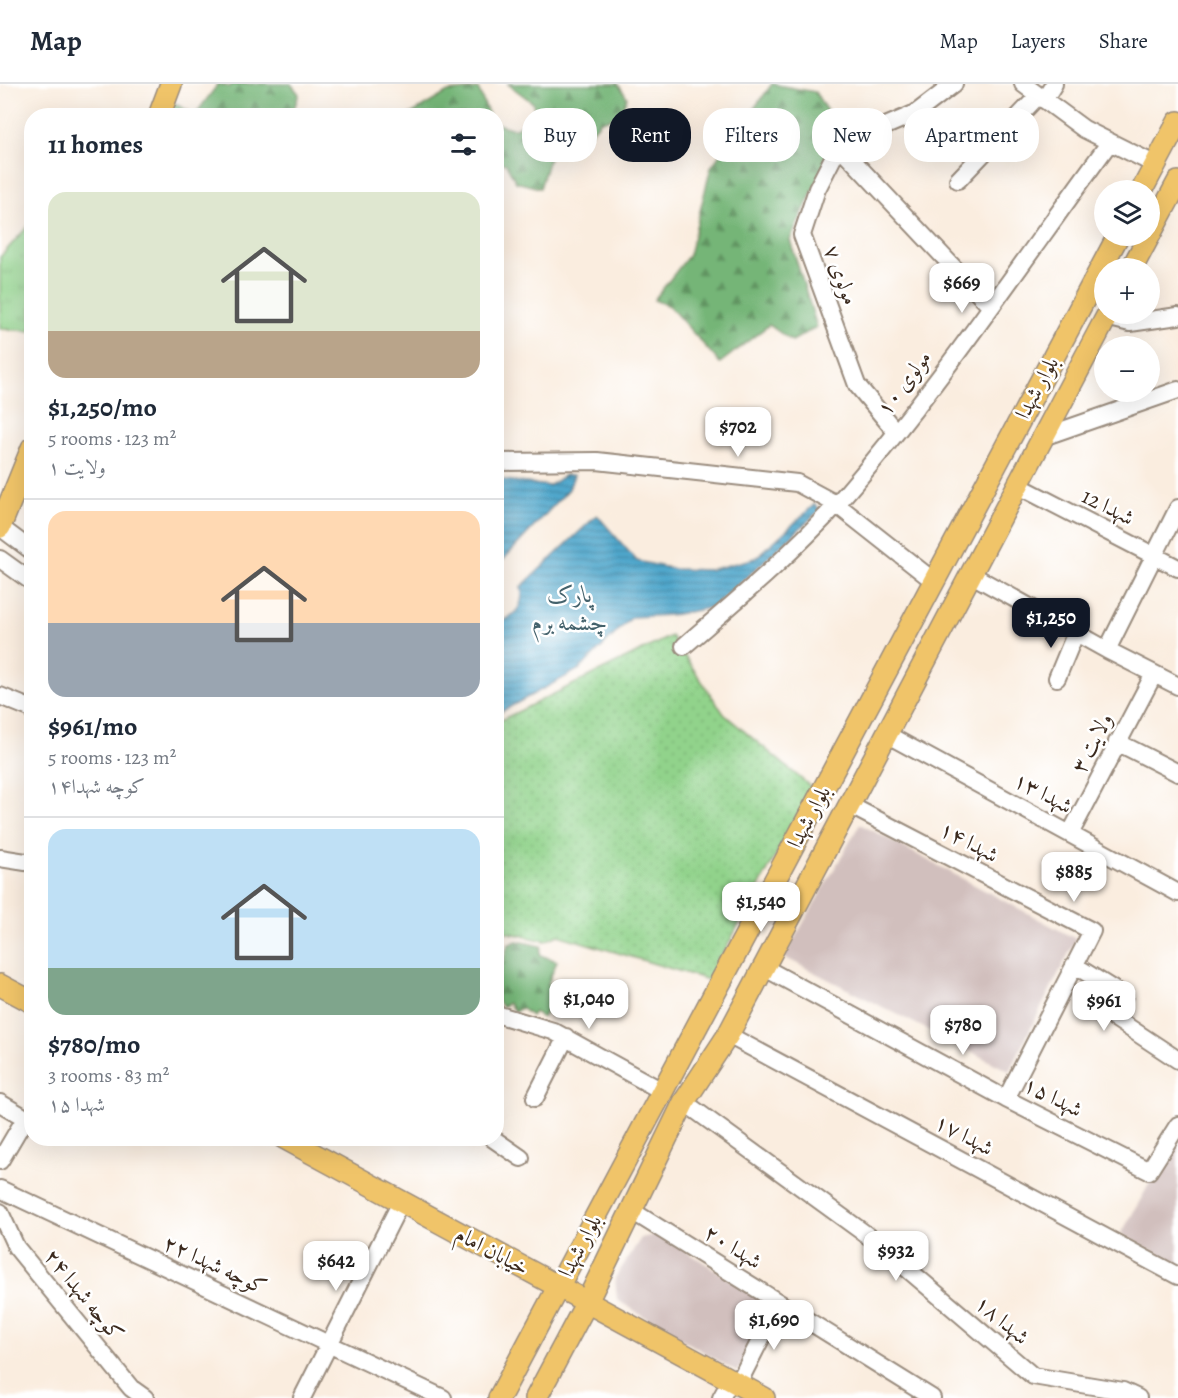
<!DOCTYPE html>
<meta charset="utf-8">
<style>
body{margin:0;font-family:Alegreya,Amiri,serif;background:#f2f2f3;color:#1f2937;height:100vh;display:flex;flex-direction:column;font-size:22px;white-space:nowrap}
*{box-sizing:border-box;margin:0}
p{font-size:20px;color:#747a83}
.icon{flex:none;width:33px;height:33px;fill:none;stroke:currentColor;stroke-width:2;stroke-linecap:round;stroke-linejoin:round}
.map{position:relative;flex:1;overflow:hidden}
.side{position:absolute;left:24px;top:24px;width:480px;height:1038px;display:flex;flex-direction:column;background:#fff;border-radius:24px;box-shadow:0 6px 24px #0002}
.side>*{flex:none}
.banner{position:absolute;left:522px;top:24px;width:566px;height:54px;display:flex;gap:12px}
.buttons{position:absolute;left:1094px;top:96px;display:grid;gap:12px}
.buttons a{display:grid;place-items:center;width:66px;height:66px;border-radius:50%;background:#fff;box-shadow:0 6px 24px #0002;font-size:30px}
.price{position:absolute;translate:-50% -51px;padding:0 14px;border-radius:12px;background:#fff;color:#222;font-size:20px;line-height:39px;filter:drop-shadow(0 2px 3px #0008)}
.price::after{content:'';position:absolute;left:50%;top:36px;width:18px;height:14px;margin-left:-9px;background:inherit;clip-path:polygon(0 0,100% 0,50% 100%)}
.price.on{background:#111827;color:#fff}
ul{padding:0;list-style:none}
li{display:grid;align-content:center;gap:12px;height:318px;padding:0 24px}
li+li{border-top:2px solid #e0e1e3}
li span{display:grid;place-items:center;height:186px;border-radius:18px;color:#555}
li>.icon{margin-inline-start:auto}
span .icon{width:108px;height:108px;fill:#fffc;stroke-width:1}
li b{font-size:26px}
h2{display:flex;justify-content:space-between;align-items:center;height:72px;padding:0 24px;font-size:26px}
.chip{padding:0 21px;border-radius:24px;background:#fff;box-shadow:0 6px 24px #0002;font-size:21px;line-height:54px}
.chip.on{background:#111827;color:#fff}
header{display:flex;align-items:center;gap:36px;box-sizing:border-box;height:84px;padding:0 30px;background:#fff;border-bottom:2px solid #e0e1e3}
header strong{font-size:28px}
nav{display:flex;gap:33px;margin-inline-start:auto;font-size:21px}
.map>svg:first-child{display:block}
.industrial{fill:#d1bfbd}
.grass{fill:url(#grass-tufts);stroke:#667e54;stroke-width:1.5}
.forest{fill:url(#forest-firs);stroke:#58704a;stroke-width:1.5}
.park{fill:url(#park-dots);stroke:#667e54;stroke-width:1.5}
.water{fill:url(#water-rules);stroke:#466875;stroke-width:1.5}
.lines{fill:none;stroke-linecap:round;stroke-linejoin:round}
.minor-casing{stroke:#9a8c7e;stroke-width:20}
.major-casing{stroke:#9a8c7e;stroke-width:24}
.minor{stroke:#fff;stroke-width:16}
.major{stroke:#f0c469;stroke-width:21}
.labels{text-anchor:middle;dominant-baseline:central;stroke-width:5;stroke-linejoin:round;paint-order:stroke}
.street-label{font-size:22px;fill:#3b2a1e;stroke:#fff}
.water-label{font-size:24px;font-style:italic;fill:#44626c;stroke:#fff}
</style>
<header>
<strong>Map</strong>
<nav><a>Map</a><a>Layers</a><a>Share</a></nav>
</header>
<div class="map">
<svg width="1178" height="1314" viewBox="0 0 1178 1314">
<defs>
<pattern id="grass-tufts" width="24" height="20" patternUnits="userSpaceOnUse" patternTransform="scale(1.5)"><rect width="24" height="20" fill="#91d38b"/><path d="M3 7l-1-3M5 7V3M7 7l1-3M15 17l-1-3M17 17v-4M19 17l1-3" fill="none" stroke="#7eb578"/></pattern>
<pattern id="forest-firs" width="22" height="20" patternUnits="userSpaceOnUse" patternTransform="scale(1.5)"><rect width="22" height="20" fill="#74b577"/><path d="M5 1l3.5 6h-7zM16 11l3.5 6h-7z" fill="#609361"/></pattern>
<pattern id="park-dots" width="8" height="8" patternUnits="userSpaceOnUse" patternTransform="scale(1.5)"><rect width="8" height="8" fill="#91d38b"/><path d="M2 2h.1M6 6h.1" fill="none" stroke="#7eb578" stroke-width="1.8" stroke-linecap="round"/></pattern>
<pattern id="water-rules" width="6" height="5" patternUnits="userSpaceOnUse" patternTransform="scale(1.5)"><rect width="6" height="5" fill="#50a7cc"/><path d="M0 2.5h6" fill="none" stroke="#4488a5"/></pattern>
</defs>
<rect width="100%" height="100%" fill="#fff"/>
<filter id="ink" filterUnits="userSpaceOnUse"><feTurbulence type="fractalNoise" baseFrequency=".0167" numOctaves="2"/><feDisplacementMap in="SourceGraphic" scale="12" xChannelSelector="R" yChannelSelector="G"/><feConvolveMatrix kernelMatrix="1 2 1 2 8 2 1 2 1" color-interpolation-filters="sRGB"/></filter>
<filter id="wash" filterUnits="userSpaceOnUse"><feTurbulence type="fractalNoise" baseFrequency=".008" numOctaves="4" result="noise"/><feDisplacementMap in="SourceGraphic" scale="24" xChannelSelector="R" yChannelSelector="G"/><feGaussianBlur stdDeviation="1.35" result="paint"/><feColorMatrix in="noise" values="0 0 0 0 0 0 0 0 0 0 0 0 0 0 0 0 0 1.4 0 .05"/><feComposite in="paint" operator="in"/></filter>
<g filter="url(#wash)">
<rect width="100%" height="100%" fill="#faeddf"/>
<!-- industrial -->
<path class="industrial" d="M 860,740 L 1076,855 L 1009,987 L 784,873 Z
M 1178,1049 L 1178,1180 L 1121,1150 Z
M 659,1150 L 774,1223 L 737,1288 L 617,1216 L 615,1194 L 641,1154 Z"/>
<!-- grass -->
<path class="grass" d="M 31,139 L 31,247 L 0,245 L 0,173 Z"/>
<!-- forest -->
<path class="forest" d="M 218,0 L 230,3 L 232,0 L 291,0 L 299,10 L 292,31 L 166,32 L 171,17 L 195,31 Z
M 508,0 L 618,0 L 627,13 L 620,31 L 601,37 L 587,53 L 552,44 L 552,65 L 540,104 L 516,98 L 506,80 L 497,78 L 497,40 L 514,45 L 535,32 L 533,19 Z
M 772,0 L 815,8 L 840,48 L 790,156 L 817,243 L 792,257 L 769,241 L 720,279 L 669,222 L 654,216 L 689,171 L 711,83 Z
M 478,5 L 489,31 L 409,31 L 448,8 Z
M 517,857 L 541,862 L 540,871 L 557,877 L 548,900 L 557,907 L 543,934 L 534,928 L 531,932 L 521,924 L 515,928 L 508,919 L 502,923 L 497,917 L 497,898 L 508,861 Z"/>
<!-- park -->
<path class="park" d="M 671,552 L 724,630 L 812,704 L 709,896 L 558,851 L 545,857 L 497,846 L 497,638 Z"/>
<!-- water -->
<path class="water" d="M 565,391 L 574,391 L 569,405 L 503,476 L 497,478 L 497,395 L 549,402 Z
M 815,420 L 820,426 L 714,523 L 671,531 L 632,533 L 580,585 L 497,630 L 497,539 C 514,533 525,523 521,503 L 597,431 L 637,477 L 674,485 L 709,486 L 756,474 Z"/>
</g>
<g filter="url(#ink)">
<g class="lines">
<defs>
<path id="minor" d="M 1023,0 L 1084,45 L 1156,81
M 1044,16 L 1054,0
M 839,62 L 990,222
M 958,96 L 1038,12
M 1106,233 L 1130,239 L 1178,232
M 896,348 L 857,301 L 802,151 L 817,105 L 839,62 L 916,29 L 954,0
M 1043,353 L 1178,306
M 496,378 L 597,377 L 797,399 L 836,420 L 935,498
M 1017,401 L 1178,484
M 0,443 L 32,467
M 0,475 L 32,498
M 972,491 L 1107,566 L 1178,602
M 684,562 C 737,516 790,472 837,420 C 936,307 1021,179 1110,58
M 1107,566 L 1178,424
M 1057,594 L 1076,548
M 0,612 L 32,625
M 886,650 L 1178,809
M 1117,658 L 1178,689
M 849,721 L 1092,847 L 1006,1015
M 1070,750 L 1154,590
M 0,774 L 32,779
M 1074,881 L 1124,912 L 1113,933 L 1178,976
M 763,883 L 1006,1015 L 1149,1087 L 1178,1041
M 496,930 L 553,947 L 662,1007
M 728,951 L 1178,1192
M 535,1014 L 566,953
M 684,1018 L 871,1154 L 1033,1292 L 1123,1307 L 1138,1314
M 0,1019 L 29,1036
M 492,1054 L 521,1074
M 0,1077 L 20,1043 L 32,1033
M 0,1105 L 443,1314
M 632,1127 L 932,1314
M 0,1128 L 16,1163 L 131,1304 L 145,1314
M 738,1300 L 779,1219
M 302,1314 L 401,1118
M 721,1314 L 731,1296"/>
<path id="major" d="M 159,32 L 171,0
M 1142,106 L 1178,38
M 1132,184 L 1178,98
M 0,443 L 32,364
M 0,901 L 32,918
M 284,1054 L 764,1314
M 499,1314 L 1118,152
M 536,1314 L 587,1218 L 684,1018 L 728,951 L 1108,230"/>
</defs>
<!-- minor casing -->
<use href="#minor" class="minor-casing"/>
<!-- major casing -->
<use href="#major" class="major-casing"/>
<!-- minor -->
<use href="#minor" class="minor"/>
<!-- major -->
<use href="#major" class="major"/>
</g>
</g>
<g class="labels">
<!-- street labels -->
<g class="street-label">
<text transform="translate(841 191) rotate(70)">مولوی ۷</text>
<text transform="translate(904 299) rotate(-53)">مولوی ۱۰</text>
<text transform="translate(1037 304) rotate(-62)">بلوار شهدا</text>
<text transform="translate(1108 423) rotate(27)">شهدا 12</text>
<text transform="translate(1092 659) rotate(-63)">ولایت ۳</text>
<text transform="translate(1043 709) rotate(28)">شهدا ۱۳</text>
<text transform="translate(809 733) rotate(-62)">بلوار شهدا</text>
<text transform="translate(969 758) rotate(28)">شهدا ۱۴</text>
<text transform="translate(1053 1013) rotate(27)">شهدا ۱۵</text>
<text transform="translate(964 1051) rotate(28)">شهدا ۱۷</text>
<text transform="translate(580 1162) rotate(-62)">بلوار شهدا</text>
<text transform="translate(733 1163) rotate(32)">شهدا ۲۰</text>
<text transform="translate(492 1167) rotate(28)">خیابان امام</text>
<text transform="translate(215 1181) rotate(25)">کوچه شهدا ۲۲</text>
<text transform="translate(84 1211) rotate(51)">کوچه شهدا ۲۴</text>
<text transform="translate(1002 1236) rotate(40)">شهدا ۱۸</text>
</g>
<!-- water labels -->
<g class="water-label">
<text x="570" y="510">پارک<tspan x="570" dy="28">چشمه برم</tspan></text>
</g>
</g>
</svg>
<div class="buttons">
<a><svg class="icon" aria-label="layers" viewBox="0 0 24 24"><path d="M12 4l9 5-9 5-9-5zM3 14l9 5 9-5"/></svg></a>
<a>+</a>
<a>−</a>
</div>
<b class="price" style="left:962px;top:230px">$669</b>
<b class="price" style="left:738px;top:374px">$702</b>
<b class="price on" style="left:1051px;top:565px">$1,250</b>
<b class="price" style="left:1074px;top:819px">$885</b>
<b class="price" style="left:761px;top:849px">$1,540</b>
<b class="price" style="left:589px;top:946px">$1,040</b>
<b class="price" style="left:1104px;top:948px">$961</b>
<b class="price" style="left:963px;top:972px">$780</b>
<b class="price" style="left:896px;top:1198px">$932</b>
<b class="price" style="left:336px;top:1208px">$642</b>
<b class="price" style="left:774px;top:1267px">$1,690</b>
<div class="banner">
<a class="chip">Buy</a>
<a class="chip on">Rent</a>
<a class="chip">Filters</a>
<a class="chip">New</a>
<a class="chip">Apartment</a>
</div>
<section class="side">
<h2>11 homes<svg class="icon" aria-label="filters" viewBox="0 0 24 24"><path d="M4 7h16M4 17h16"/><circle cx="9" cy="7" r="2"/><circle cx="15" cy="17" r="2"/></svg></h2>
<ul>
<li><span style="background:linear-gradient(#dfe7d0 75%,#b9a48a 0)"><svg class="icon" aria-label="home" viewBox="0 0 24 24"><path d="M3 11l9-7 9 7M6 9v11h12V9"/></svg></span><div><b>$1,250/mo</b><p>5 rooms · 123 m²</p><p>ولایت ۱</p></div></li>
<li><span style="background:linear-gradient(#ffd9b3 60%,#9aa5b1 0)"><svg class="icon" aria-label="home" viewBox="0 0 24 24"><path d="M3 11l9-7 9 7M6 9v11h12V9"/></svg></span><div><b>$961/mo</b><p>5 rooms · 123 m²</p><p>کوچه شهدا۱۴</p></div></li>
<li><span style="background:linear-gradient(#bfe0f5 75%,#7fa58c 0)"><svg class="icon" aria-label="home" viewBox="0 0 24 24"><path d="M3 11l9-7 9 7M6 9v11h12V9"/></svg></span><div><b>$780/mo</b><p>3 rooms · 83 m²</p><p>شهدا ۱۵</p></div></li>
</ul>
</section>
</div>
